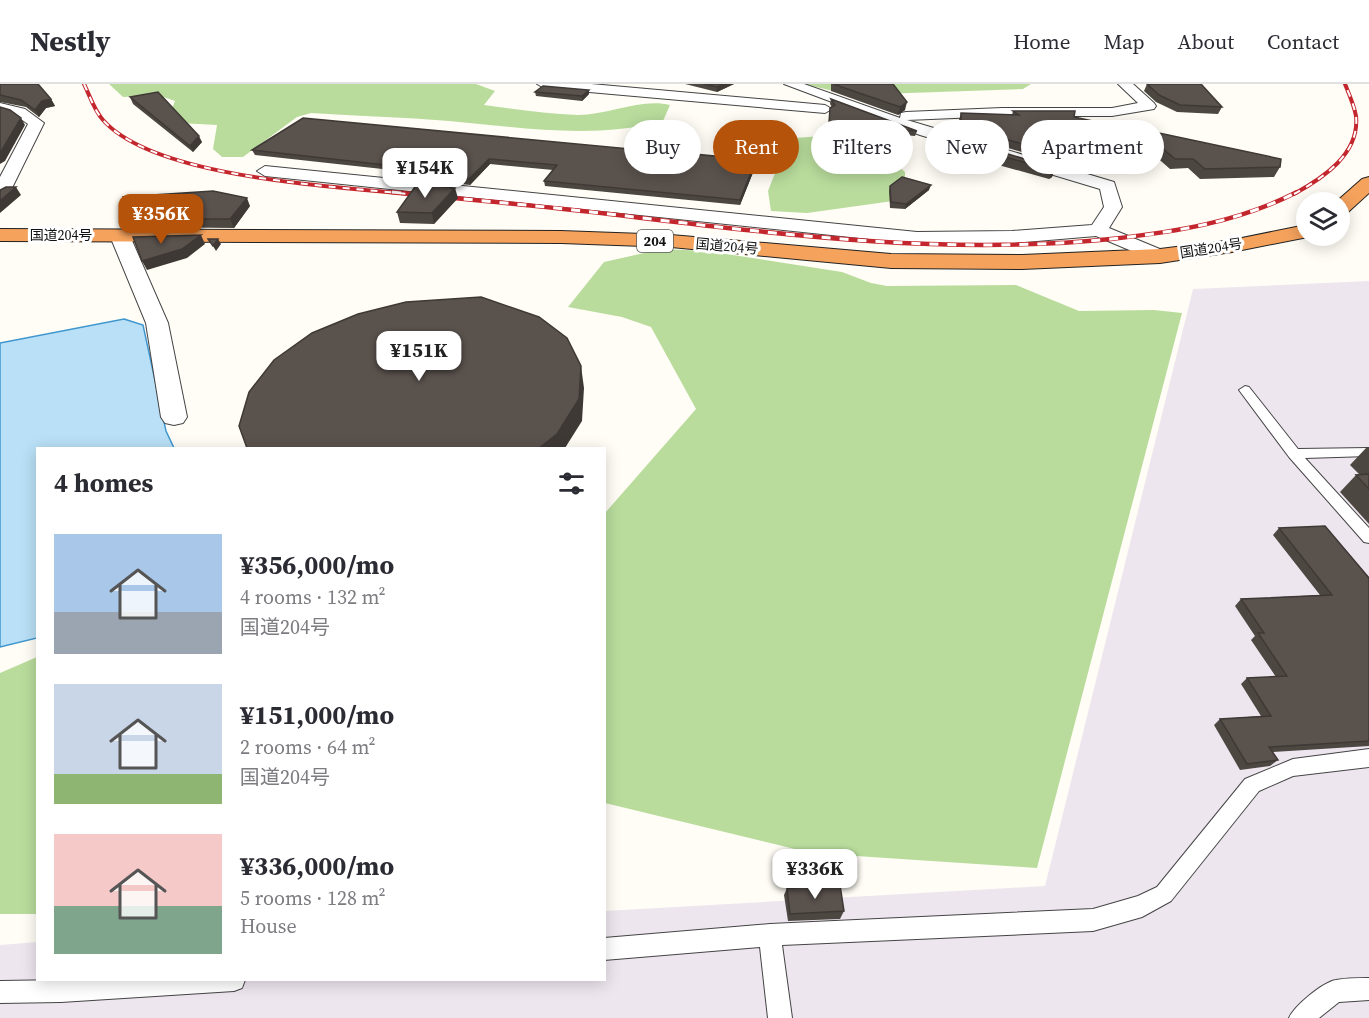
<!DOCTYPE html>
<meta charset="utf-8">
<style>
body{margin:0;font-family:"Source Serif 4","Noto Sans JP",serif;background:#f7f7f7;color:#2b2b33;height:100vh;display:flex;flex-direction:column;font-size:22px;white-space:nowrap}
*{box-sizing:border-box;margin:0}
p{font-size:20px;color:#7c7c81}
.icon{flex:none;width:33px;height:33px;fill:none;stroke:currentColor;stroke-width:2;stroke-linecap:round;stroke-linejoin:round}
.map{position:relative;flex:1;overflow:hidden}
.sheet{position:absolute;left:36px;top:363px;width:570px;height:534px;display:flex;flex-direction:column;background:#fff;border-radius:0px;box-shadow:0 3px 15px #0003}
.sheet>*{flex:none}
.guide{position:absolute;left:624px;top:36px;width:570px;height:54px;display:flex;gap:12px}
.controls{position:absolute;left:1296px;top:108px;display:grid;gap:12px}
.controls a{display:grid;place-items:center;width:54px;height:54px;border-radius:50%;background:#fff;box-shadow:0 3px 15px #0003;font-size:30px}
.price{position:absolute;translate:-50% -51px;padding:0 14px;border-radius:12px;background:#fff;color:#222;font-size:20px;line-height:39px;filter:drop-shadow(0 2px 3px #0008)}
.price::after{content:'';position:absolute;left:50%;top:36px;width:18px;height:14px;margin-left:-9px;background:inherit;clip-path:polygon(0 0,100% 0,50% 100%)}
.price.active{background:#b45309;color:#fff}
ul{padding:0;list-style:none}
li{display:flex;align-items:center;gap:18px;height:150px;padding:0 18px}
li span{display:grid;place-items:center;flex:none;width:168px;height:120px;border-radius:0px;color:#555}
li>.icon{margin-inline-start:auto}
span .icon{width:72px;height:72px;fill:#fffc;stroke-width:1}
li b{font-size:26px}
h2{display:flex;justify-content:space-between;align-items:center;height:72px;padding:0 18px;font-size:26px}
.tag{padding:0 21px;border-radius:27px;background:#fff;box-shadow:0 3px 15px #0003;font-size:21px;line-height:54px}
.tag.active{background:#b45309;color:#fff}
header{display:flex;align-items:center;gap:36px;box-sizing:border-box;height:84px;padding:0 30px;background:#fff;border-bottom:2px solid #e1e1e2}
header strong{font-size:28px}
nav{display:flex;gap:33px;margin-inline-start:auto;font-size:21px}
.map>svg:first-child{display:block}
.industrial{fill:#eee6ef}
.forest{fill:#b9dc9c}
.water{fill:#b9e0f7;stroke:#3f96cf;stroke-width:1.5}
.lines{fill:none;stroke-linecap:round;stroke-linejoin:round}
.lane-casing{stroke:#444;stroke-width:2}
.street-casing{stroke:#444;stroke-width:2}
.highway-casing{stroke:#222;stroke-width:2}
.lane{fill:#fff;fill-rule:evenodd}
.street{fill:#fff;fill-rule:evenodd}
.highway{fill:#f5a25d;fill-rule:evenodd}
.rail-far1-casing{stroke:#c4262e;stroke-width:4}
.rail-casing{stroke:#c4262e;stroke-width:4.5}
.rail-far1{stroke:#fff;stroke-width:2;stroke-dasharray:7;stroke-linecap:butt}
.rail{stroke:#fff;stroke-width:3;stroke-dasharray:9;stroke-linecap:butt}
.wall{fill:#4d4742}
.shaded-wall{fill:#3f3936}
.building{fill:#5a524d;stroke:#3f3936;stroke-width:1.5}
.labels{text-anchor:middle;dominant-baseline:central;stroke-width:6;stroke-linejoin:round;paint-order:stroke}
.far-street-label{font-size:14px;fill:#111;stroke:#fff}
.shield{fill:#fff;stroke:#585858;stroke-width:1.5}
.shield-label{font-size:14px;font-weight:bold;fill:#111}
</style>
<header>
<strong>Nestly</strong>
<nav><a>Home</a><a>Map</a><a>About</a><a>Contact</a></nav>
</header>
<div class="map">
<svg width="1369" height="934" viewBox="0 0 1369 934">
<rect width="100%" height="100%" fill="#fffdf5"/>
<!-- industrial -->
<path class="industrial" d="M 1369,197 L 1369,934 L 0,934 L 0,861 L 37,858 L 38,896 L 604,896 L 605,827 L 1045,802 L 1193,205 Z"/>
<!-- forest -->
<path class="forest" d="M 109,0 L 476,0 L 495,7 L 484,21 C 515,25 547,30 578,31 C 609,31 641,14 670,21 L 663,37 C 592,56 520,43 449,37 C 403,33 357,32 311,29 L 297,33 L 243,73 L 222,73 L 213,65 L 217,41 L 179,39 L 168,34 L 175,17 L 158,11 L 123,13 Z
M 803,0 L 1031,0 L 1023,5 L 851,11 Z
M 821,52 C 858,55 877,63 905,88 L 905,103 L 893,117 L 807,129 L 771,127 L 768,107 L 779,79 L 776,72 L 759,63 L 795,54 Z
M 662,165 L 707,167 L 842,188 L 871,199 L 887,202 L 1016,201 L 1079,227 L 1154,226 L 1182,229 L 1037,784 L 811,769 L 605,719 L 605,429 L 696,325 L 651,243 L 622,233 L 568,223 L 604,178 Z
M 37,573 L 37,830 L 0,830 L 0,589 Z"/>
<!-- water -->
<path class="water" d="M 124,235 L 143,241 L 166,347 L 174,364 L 38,364 L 37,554 L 0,563 L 0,259 Z"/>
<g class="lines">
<defs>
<path id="lane" d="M 1245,302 L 1249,303 L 1298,365 L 1369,364 L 1369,372 L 1305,374 L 1369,444 L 1369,459 L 1364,458 L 1289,373 L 1239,306 Z
M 1369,665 L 1369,683 L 1293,692 L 1259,707 L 1171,817 L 1142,833 L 1093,847 L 782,861 L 792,934 L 768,934 L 760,863 L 604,876 L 604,854 L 770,840 L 1093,825 L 1138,812 L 1157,803 L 1245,695 L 1293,675 Z
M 1369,894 L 1369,916 L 1339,918 L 1319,934 L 1289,934 C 1294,922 1323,898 1336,896 C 1346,894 1358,894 1369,894 Z
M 64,896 L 245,896 L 242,904 L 234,907 L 61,918 L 0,919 L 0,897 Z"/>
<path id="street" d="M 537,0 L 591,0 L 825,21 L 832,25 L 825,29 L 544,4 Z
M 784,0 L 804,0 L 900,34 L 901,29 L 906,28 L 1002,24 L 1112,24 L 1138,19 L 1118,0 L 1133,0 L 1154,19 L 1156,22 L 1154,25 L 1112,32 L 1002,32 L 907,36 L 1114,98 L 1122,123 L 1109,144 L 1167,168 L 1170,172 L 1167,176 L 1153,176 L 1096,152 L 1012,159 L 917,160 L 265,92 L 257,87 L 265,82 L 917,148 L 1012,147 L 1092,141 L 1104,123 L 1100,105 L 920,51 Z
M 0,19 L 25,25 L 44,39 L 9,110 L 0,115 L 0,93 L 28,40 L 15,31 L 0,27 Z
M 120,146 L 130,152 L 168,239 L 187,333 L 183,339 L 174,341 L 165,339 L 161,333 L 146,239 L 110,152 Z"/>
<path id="highway" d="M 1369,93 L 1369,109 L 1347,129 L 1340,131 L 1340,118 L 1336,118 L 1362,95 Z
M 1306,141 L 1306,152 L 1313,152 L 1232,168 L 1160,179 L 1022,185 L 891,184 L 671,163 L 561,159 L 0,157 L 0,145 L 561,147 L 671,151 L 891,170 L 1022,171 L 1160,165 L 1232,156 Z"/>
</defs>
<!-- lane casing -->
<use href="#lane" class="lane-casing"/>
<!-- street casing -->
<use href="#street" class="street-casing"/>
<!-- highway casing -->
<use href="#highway" class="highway-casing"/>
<!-- lane -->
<use href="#lane" class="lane"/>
<!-- street -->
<use href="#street" class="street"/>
<!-- highway -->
<use href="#highway" class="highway"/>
<defs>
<path id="rail-far1" d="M 84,0 C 90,12 94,26 103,36 C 154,94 333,102 408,110
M 1294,110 C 1323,94 1360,70 1356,32 C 1354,21 1349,10 1345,0"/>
<path id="rail" d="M 392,108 C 473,116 554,123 634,133 C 793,152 951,171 1111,155 C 1175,148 1239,138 1297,108"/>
</defs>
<!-- rail-far1 casing -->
<use href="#rail-far1" class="rail-far1-casing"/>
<!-- rail casing -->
<use href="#rail" class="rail-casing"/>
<!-- rail-far1 -->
<use href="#rail-far1" class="rail-far1"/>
<!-- rail -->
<use href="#rail" class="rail"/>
</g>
<!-- wall -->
<path class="wall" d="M 0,0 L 51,15 L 55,22 L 46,24 L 39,33 L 26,23 L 0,18 Z
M 685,0 L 734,0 L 717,8 Z
M 831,0 L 893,0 L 905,26 L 898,31 L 831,7 Z
M 1147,0 L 1222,23 L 1218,30 L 1177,28 L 1156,18 L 1144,7 Z
M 535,8 L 589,10 L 582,17 L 536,12 Z
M 130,13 L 202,58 L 193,68 L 133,20 Z
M 831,15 L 917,47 L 915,52 L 828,45 L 830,24 L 832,23 L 830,20 Z
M 1013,27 L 1074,33 L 1099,47 L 1064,81 L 959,49 L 959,36 L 961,29 L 1012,31 Z
M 1140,45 L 1280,83 L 1274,93 L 1200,95 L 1188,84 L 1170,85 L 1136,55 Z
M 683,55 L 676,69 L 756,81 L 740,121 L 545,102 L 544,97 L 553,86 L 490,80 L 470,101 L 429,96 L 428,90 L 255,71 L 252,66 L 630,65 Z
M 961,56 L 1055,84 L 1052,93 L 1049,95 L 959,70 L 959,65 Z
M 890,102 L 929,106 L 905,125 L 890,124 L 889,107 Z
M 458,114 L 434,140 L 400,139 L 397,128 Z
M 250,122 L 234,144 L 133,143 L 129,135 Z
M 1369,363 L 1369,440 L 1340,408 L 1356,391 L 1360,391 L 1350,381 L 1366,364 Z
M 1279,444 L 1369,494 L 1369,662 L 1273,668 L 1278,676 L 1270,682 L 1240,686 L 1214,641 L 1220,635 L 1261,632 L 1241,600 L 1247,594 L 1276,593 L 1251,556 L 1255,552 L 1235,522 L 1241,515 L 1320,511 L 1273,451 Z
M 787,804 L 844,827 L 840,835 L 788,837 L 784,811 Z"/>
<!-- shaded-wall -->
<path class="shaded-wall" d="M 724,0 L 734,0 L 717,8 L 717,3 Z
M 589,6 L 589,10 L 582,17 L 582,12 Z
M 51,15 L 55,22 L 46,24 L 39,33 L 35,26 L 42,17 Z
M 907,18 L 905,26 L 898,31 L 900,23 Z
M 21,34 L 25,41 L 5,77 L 0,80 L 0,69 Z
M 1102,39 L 1099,47 L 1064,81 L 1067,73 Z
M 683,50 L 683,55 L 673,73 L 673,68 Z
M 199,52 L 202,58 L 193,68 L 190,62 Z
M 489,75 L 490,80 L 470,101 L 469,95 Z
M 756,76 L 756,81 L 740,121 L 740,116 Z
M 1055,84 L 1052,93 L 1049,95 L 1053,86 Z
M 931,101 L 929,106 L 905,125 L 906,120 Z
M 16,103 L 21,111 L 0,129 L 0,117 Z
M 455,104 L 458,114 L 434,140 L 432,129 Z
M 247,114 L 250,122 L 234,144 L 230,135 Z
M 201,151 L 205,160 L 187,174 L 147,186 L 142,177 Z
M 218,155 L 221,160 L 216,167 L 213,162 Z
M 581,282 L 584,304 L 582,337 L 565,364 L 539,364 Z"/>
<!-- building -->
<path class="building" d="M 0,0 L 38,0 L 51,15 L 42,17 L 35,26 L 21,16 L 0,11 Z
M 704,0 L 724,0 L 717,3 Z
M 833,0 L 893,0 L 907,18 L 900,23 Z
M 1147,0 L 1201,0 L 1222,23 L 1180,21 L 1159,11 Z
M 543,2 L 589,6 L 582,12 L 535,8 Z
M 158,8 L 199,52 L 190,62 L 130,13 Z
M 831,15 L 917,47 L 829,40 L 830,24 L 835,21 Z
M 0,23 L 10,26 L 21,34 L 0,69 Z
M 1013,27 L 1075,27 L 1074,33 L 1102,39 L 1067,73 L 961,42 L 961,29 L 1019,31 Z
M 303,34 L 630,65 L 642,47 L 683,50 L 673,68 L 756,76 L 740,116 L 544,97 L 557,81 L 489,75 L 469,95 L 428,91 L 431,86 L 252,66 Z
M 1140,45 L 1281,75 L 1280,83 L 1205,85 L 1193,75 L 1175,75 Z
M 961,56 L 1055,84 L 1053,86 L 961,61 Z
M 902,93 L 931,101 L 906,120 L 891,118 L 890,102 Z
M 417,100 L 455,104 L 432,129 L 397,128 Z
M 6,103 L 16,103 L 0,117 L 0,106 Z
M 213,107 L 247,114 L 230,135 L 129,135 L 123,113 Z
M 201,151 L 182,165 L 142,177 L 133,153 Z
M 208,155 L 218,155 L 213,162 Z
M 481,213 L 539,233 L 567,254 L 581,282 L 579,315 L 557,350 L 539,364 L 247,364 L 239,342 L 249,308 L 274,276 L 312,249 L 358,230 L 406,218 Z
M 1369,390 L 1369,405 L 1356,391 Z
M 1325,442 L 1369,494 L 1369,657 L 1269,663 L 1278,676 L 1247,680 L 1220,635 L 1271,632 L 1247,594 L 1287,592 L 1258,549 L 1264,549 L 1241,515 L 1332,511 L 1279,444 Z
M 840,801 L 844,827 L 790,830 L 787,804 Z"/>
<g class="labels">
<!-- far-street labels -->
<g class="far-street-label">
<text x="61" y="151">国道204号</text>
<text transform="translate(727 162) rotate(5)">国道204号</text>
<text transform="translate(1211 164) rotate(-9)">国道204号</text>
</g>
<!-- shield labels -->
<rect class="shield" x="637" y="146" width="36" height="22" rx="4.5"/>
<g class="shield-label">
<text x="655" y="157">204</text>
</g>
</g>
</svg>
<div class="controls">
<a><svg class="icon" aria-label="layers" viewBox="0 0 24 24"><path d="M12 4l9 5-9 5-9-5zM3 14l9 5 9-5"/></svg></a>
</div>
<b class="price" style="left:425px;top:115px">¥154K</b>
<b class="price active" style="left:161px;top:161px">¥356K</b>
<b class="price" style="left:419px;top:298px">¥151K</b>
<b class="price" style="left:815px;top:816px">¥336K</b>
<div class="guide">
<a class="tag">Buy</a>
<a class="tag active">Rent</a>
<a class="tag">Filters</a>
<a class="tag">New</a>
<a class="tag">Apartment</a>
</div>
<section class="sheet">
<h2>4 homes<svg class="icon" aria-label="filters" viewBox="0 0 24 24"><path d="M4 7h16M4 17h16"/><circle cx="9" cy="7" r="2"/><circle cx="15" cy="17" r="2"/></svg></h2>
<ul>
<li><span style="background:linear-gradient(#a9c7e8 65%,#9aa5b1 0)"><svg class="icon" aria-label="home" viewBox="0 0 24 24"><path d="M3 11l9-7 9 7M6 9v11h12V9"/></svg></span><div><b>¥356,000/mo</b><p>4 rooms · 132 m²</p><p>国道204号</p></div></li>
<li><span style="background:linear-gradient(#c9d6e8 75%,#8fb573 0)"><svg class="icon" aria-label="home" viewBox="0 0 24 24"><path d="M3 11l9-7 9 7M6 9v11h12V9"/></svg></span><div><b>¥151,000/mo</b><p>2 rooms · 64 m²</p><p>国道204号</p></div></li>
<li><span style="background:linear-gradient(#f6c9c9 60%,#7fa58c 0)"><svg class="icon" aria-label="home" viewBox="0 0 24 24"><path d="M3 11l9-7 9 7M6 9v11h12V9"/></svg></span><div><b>¥336,000/mo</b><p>5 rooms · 128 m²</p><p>House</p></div></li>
</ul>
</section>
</div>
